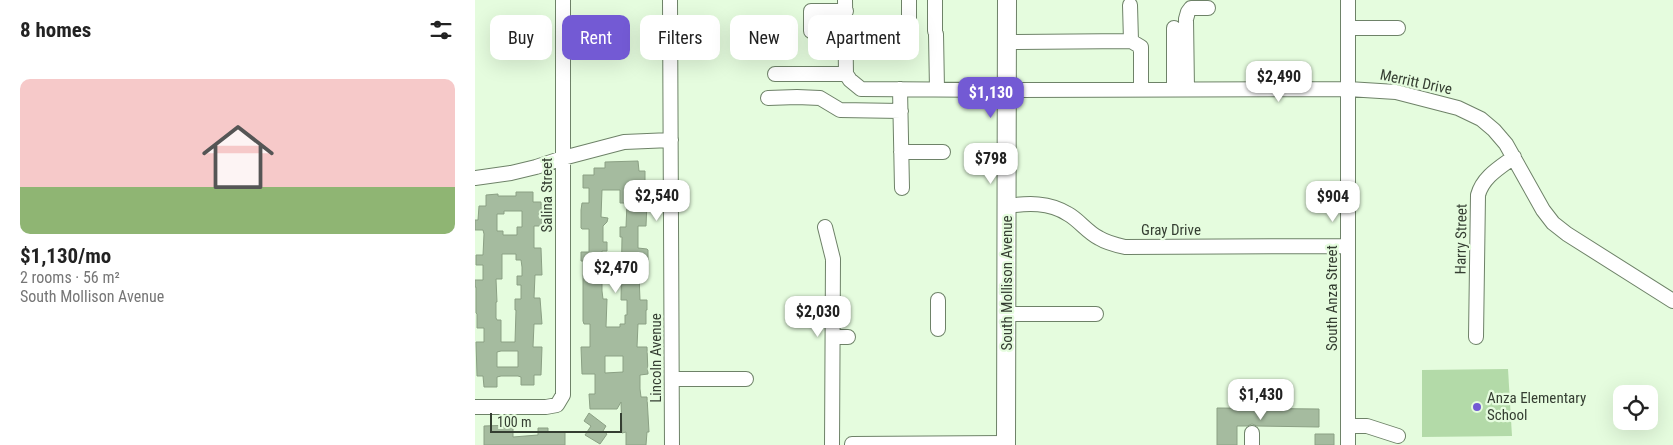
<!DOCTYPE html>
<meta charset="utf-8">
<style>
body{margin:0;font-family:"Roboto Condensed",sans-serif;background:#f2f2f2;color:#222;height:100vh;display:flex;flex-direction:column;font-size:19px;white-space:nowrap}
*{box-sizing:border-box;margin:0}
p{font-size:16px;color:#767676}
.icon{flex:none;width:28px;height:28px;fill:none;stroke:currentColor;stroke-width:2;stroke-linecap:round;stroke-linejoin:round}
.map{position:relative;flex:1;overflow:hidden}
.panel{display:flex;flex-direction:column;background:#fff;width:475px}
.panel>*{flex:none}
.guide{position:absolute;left:15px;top:15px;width:475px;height:45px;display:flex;gap:10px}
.tools{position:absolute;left:1138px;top:385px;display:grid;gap:10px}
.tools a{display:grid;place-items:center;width:45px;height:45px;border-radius:10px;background:#fff;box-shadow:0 5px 20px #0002;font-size:25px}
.scale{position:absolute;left:15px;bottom:12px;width:132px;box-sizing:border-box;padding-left:5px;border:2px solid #353e32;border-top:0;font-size:14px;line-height:18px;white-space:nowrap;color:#353e32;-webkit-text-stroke:4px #e5fcde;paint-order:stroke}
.price{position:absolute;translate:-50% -42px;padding:0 11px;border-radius:10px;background:#fff;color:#222;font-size:16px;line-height:32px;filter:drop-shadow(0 1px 2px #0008)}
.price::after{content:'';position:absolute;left:50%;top:30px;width:15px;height:11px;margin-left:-8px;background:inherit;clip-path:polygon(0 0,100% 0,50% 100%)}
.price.selected{background:#735ad4;color:#fff}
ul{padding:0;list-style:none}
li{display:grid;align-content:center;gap:10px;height:265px;padding:0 20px}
li span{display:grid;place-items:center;height:155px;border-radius:10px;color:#555}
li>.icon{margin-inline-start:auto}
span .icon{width:90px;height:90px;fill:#fffc;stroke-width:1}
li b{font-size:21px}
h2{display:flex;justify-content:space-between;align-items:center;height:60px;padding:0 20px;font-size:21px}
.pill{padding:0 18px;border-radius:10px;background:#fff;box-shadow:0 5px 20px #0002;font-size:18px;line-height:45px}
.pill.selected{background:#735ad4;color:#fff}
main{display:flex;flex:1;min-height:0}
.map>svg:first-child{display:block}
.green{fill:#b3daa8}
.building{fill:#a5bb9f;stroke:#8ba084;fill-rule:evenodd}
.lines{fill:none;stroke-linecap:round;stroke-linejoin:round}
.minor-casing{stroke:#6e8268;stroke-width:16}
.major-casing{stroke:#6e8268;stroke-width:20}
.minor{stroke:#fff;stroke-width:14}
.major{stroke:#fff;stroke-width:18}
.poi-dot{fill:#735ad4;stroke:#e5fcde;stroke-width:2}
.labels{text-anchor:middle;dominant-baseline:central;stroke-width:4.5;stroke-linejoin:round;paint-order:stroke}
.street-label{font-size:15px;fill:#353e32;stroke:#e5fcde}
.poi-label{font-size:15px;fill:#353e32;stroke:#e5fcde;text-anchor:start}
</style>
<main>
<section class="panel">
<h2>8 homes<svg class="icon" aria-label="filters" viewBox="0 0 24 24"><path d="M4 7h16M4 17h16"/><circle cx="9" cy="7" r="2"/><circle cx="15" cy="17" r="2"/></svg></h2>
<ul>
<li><span style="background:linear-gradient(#f6c9c9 70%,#8fb573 0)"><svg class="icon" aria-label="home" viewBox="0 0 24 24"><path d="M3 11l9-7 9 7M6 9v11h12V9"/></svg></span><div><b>$1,130/mo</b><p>2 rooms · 56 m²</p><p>South Mollison Avenue</p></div></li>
</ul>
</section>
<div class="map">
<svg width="1198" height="445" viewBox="0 0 1198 445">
<rect width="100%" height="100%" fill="#e5fcde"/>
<!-- green -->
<path class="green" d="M 1033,369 L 1037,436 L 947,437 L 947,370 Z"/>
<!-- building -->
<path class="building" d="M 163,161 L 164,171 L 170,171 L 170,182 L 164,182 L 164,203 L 172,203 L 171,226 L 163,226 L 163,248 L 172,249 L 173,250 L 173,260 L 170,262 L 170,275 L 164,275 L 165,300 L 172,300 L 172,310 L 171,310 L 171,324 L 163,324 L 162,347 L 172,347 L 173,374 L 165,375 L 165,389 L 166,397 L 172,397 L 174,432 L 172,432 L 171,445 L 151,445 L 151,432 L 147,433 L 146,402 L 142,409 L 115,409 L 114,394 L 120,394 L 120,374 L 107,374 L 106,347 L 115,347 L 115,324 L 109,324 L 108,321 L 108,261 L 106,261 L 106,252 L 114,252 L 114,229 L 107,229 L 106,228 L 106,210 L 107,203 L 114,203 L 114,188 L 108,188 L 108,175 L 119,175 L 119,168 L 130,168 L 130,162 ZM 127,190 L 145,190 L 145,203 L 152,203 L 151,227 L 145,227 L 145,237 L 147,237 L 146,300 L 152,300 L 152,315 L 150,315 L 150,324 L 145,324 L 145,327 L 131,327 L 132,299 L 128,299 L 127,291 L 127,251 L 132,251 L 132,242 L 128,242 L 128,226 L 132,222 L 133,218 L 126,217 ZM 130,356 L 148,356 L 148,372 L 130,373 Z
M 41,192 L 58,192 L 58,202 L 66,202 L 67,226 L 59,226 L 59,248 L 66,248 L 67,275 L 60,275 L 59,298 L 65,298 L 67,324 L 59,324 L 58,347 L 67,347 L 66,375 L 59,375 L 59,385 L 46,385 L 46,377 L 43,376 L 26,376 L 22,377 L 22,387 L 9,387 L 8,376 L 2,376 L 1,342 L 9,342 L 9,328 L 2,328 L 2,314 L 1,313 L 1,287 L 0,287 L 0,280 L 8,280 L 8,265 L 1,265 L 1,255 L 8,255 L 9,234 L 8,230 L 0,230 L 0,220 L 3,220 L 4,206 L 11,206 L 11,195 L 23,194 L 23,196 L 41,196 ZM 29,211 L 47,211 L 47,227 L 42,227 L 42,235 L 28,235 L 28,231 L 22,231 L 22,214 L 29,214 ZM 27,254 L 41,254 L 41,260 L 46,260 L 47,267 L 47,276 L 42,276 L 42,285 L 46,285 L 46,299 L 40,299 L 40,310 L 41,310 L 40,342 L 26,342 L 26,320 L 22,320 L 21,318 L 21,302 L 22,302 L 21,279 L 27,279 ZM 26,351 L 43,351 L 43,367 L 22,367 L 22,352 Z
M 742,408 L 844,409 L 844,427 L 782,426 L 777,424 L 772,426 L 762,426 L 762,445 L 742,445 Z
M 114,413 L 131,426 L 128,431 L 132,434 L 125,444 L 110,435 L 116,426 L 109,421 Z
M 38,425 L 38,437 L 63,435 L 63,428 L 73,428 L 73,432 L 89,432 L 90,433 L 90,445 L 9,445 L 9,426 Z
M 840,434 L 859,434 L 859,445 L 840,445 Z"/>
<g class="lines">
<defs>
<path id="minor" d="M 195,0 L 197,445
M 370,0 L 371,74 L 375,80 L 386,89 L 532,90 L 873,89 L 921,92 L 983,108 L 1006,119 L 1019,130 L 1031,144 L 1068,210 L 1078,223 L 1092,234 L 1198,301
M 434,0 L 434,30
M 460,0 L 460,31
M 873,0 L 873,445
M 699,28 L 699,89
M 873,28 L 923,28
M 336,31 L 336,11 L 371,11
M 461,34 L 462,89
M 656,41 L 666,47 L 666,89
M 532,42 L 656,41 L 655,5
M 300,74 L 371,74
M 425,89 L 427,188
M 712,89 L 711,19 L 713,12 L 716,8 L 733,8
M 293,98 L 322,97 L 345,98 L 365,110 L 426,111
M 426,152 L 468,152
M 0,178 L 36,173 L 61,167 L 88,158 L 149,142 L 196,140
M 532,206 C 553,203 574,202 593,214 C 604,220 612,232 624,238 C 632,243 641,245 650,247 L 873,246
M 350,227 L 358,259 L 357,445
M 531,314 L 621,314
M 463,329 L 463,300
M 358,337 L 373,337
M 1001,337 L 1003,195 C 1008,177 1024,168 1039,157
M 197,379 L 271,379
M 0,407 L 71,407 L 82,405 L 88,395 L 88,0
M 873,426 L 892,426 L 923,436
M 777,433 L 777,445
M 377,444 L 531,443"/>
<path id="major" d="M 531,445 L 532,0"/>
</defs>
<!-- minor casing -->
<use href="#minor" class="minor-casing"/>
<!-- major casing -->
<use href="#major" class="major-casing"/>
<!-- minor -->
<use href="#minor" class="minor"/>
<!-- major -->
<use href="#major" class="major"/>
</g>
<!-- markers -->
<circle class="poi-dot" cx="1002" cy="407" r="5"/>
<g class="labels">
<!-- street labels -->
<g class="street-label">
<text transform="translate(941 82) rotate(12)">Merritt Drive</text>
<text transform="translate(72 195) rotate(-90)">Salina Street</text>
<text x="696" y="230">Gray Drive</text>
<text transform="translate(986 239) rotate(-89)">Harry Street</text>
<text transform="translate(532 283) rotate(-90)">South Mollison Avenue</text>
<text transform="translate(857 298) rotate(-90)">South Anza Street</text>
<text transform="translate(181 358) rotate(-90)">Lincoln Avenue</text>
</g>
<!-- poi labels -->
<g class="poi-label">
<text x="1012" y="398">Anza Elementary<tspan x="1012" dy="17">School</tspan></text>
</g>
</g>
</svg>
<div class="tools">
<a><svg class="icon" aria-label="locate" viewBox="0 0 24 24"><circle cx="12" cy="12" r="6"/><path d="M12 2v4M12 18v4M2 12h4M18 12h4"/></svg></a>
</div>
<div class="scale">100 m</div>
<b class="price" style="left:804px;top:103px">$2,490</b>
<b class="price selected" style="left:516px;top:119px">$1,130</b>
<b class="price" style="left:516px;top:185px">$798</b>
<b class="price" style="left:182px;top:222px">$2,540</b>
<b class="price" style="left:858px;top:223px">$904</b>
<b class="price" style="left:141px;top:294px">$2,470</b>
<b class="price" style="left:343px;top:338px">$2,030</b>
<b class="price" style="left:786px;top:421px">$1,430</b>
<div class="guide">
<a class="pill">Buy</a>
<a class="pill selected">Rent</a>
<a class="pill">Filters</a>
<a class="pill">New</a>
<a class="pill">Apartment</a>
</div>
</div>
</main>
